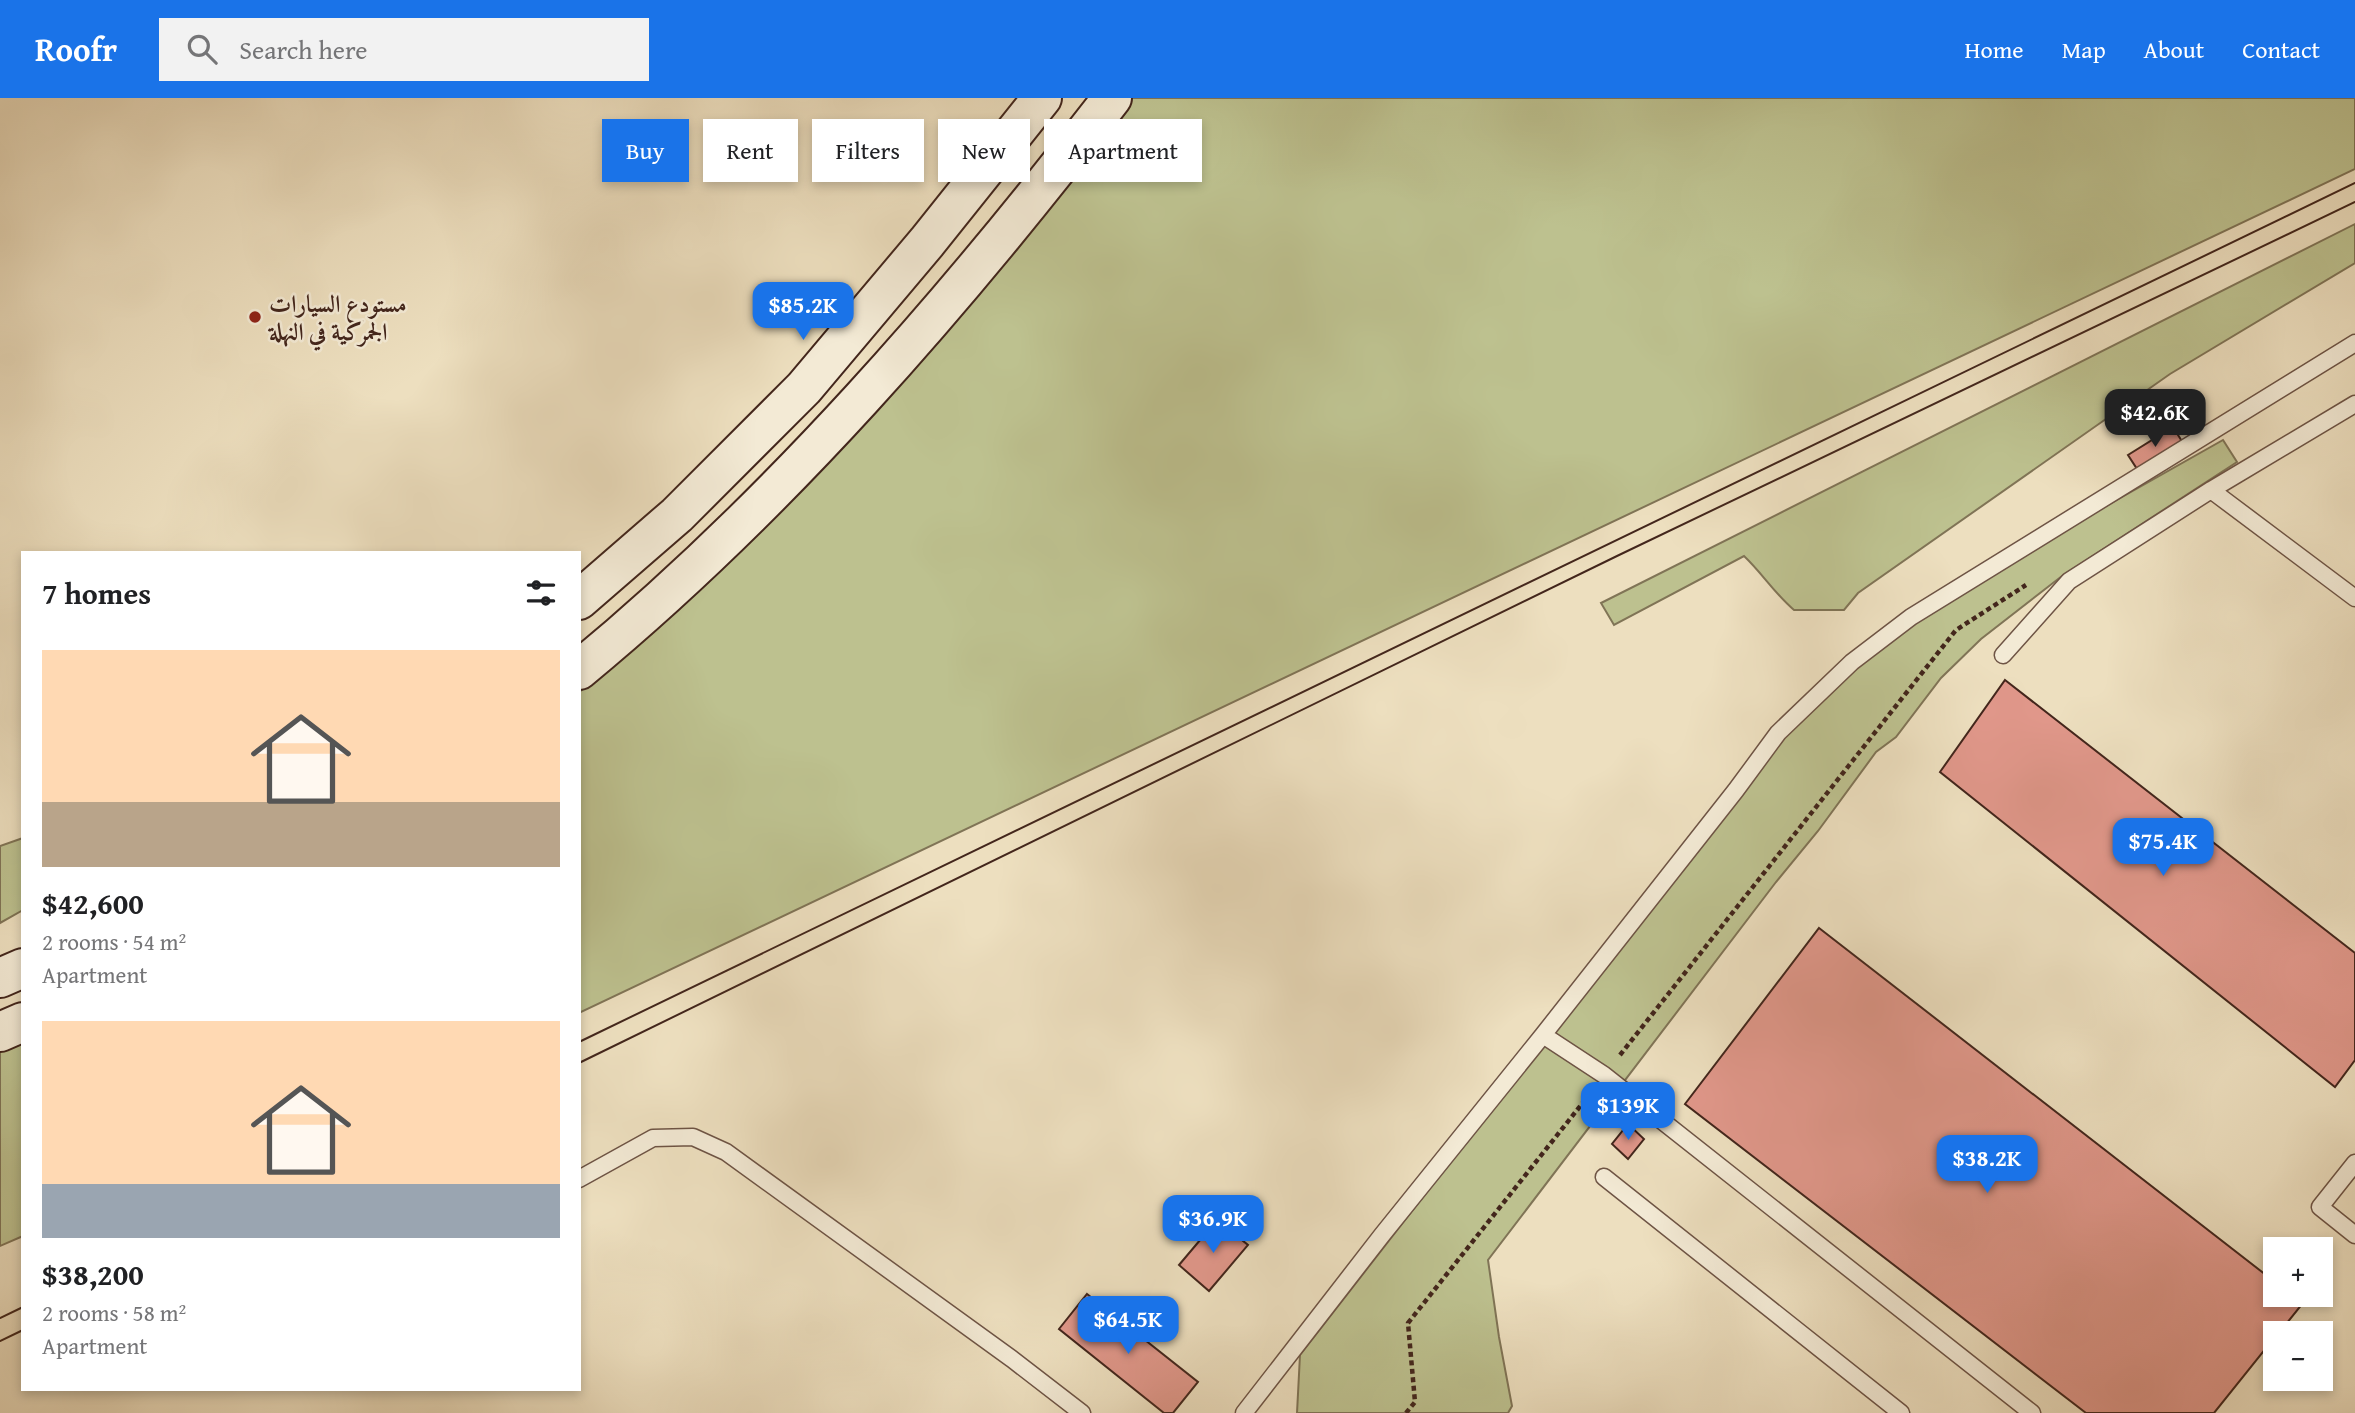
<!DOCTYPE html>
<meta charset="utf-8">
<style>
body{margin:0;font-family:"Gentium Book Plus",Amiri,serif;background:#f2f2f2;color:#202124;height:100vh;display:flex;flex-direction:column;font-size:26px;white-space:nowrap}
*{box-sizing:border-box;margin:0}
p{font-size:23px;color:#757577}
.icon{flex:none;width:38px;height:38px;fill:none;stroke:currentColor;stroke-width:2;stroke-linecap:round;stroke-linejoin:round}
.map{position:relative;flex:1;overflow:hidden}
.side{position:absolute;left:21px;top:453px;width:560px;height:840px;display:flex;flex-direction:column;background:#fff;border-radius:0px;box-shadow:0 4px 10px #0003}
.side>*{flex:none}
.hud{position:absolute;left:602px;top:21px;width:665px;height:63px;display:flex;gap:14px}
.tools{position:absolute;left:2263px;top:1139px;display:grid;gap:14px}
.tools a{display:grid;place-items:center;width:70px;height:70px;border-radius:0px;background:#fff;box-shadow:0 4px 10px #0003;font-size:35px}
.price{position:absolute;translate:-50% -60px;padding:0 16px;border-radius:14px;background:#1a73e8;color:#fff;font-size:23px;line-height:46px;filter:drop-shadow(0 2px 4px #0008)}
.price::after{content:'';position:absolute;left:50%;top:42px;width:21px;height:16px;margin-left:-10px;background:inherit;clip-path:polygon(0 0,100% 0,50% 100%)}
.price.current{background:#222;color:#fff}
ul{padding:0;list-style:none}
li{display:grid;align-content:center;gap:14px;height:371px;padding:0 21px}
li span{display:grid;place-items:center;height:217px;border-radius:0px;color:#555}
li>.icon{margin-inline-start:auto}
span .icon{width:126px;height:126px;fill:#fffc;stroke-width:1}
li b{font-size:30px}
h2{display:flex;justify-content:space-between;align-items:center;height:84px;padding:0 21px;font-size:30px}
.tag{padding:0 24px;border-radius:0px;background:#fff;box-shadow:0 4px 10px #0003;font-size:24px;line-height:63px}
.tag.current{background:#1a73e8;color:#fff}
header{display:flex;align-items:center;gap:42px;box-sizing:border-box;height:98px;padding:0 35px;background:#1a73e8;color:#fff}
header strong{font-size:33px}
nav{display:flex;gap:38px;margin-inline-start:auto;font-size:24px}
.search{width:490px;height:63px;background:#f2f2f2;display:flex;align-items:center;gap:18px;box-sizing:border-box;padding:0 24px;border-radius:0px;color:#757577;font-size:26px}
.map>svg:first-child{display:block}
.green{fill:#bdc18f;stroke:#807456;stroke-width:2}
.building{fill:#e0978a;stroke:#43261c;stroke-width:2}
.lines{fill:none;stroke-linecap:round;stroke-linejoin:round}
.service-casing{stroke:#6e5445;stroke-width:19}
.secondary-casing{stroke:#43261c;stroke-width:42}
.path{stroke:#43261c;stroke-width:4.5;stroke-dasharray:5 3.5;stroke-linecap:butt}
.service{stroke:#f3ead5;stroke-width:16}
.secondary{stroke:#f3ead5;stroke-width:38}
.tram{stroke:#43261c;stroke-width:2}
.poi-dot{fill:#8f2418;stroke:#f3ead5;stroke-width:2.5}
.labels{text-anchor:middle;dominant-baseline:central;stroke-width:5;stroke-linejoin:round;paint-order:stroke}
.poi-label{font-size:24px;font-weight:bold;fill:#43261c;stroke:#f3ead5;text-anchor:start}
</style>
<header>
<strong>Roofr</strong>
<div class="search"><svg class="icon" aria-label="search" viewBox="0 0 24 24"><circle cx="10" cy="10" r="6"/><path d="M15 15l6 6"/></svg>Search here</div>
<nav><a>Home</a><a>Map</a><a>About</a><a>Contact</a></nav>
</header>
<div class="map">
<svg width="2355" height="1315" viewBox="0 0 2355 1315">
<rect width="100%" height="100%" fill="#eddfbf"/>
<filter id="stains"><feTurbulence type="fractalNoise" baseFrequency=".00286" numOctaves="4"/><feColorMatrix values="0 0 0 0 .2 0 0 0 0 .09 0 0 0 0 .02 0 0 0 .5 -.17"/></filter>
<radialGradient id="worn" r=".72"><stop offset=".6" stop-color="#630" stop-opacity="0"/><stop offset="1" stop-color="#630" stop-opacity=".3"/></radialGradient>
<!-- green -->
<path class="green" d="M 1124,0 L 2355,0 L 2355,71 L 579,915 L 579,594 L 602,578 L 773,415 Z
M 2355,126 L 2355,165 L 2170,276 L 1858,495 L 1844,512 L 1794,512 C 1775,496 1762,475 1744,458 L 1614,527 L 1601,505 Z
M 2223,342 L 2237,364 L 2062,478 L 1981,541 L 1941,580 L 1896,639 L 1876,654 L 1818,733 L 1776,784 L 1488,1162 L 1499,1239 L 1512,1308 L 1508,1315 L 1297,1315 L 1300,1257 L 1800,614 L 1948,497 Z
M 23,740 L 23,812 L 0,825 L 0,748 Z
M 23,939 L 23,1138 L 0,1148 L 0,949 Z"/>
<!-- building -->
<path class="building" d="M 2173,329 L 2183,345 L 2139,374 L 2128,357 Z
M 2005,582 L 2355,855 L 2355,962 L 2335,989 L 1940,674 Z
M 1819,830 L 2275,1184 L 2275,1197 L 2292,1197 L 2303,1205 L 2278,1236 L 2275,1236 L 2275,1239 L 2214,1315 L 2086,1315 L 1685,1006 Z
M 1628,1026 L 1644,1041 L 1628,1061 L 1612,1046 Z
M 1217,1122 L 1248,1147 L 1209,1193 L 1179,1167 Z
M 1087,1196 L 1198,1284 L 1173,1315 L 1164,1315 L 1059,1231 Z"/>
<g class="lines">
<defs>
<path id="service" d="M 2211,392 L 2355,500
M 2003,557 L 2069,483 L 2211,392 L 2355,306
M 1543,937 L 1604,977 L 2032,1315
M 2355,1065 L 2320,1109 L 2355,1137
M 1604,1079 L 1901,1315
M 579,1081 L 653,1040 L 693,1039 L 726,1054 L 1012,1261 L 1082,1315
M 1244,1315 L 1382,1137 L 1543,937 L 1736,692 L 1778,635 L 1852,564 L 1911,519 L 2355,245"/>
<path id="secondary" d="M 579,502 L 677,417 L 804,290 L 927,144 L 1042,0
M 579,572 C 778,408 955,204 1112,0
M 0,880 L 23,870
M 0,934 L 23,924"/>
</defs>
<!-- service casing -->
<use href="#service" class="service-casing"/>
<!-- secondary casing -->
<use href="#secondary" class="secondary-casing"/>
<!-- path -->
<path class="path" d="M 1620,957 L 1956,532 L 2026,487
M 1406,1315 L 1415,1304 L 1408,1225 L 1589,997"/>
<!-- service -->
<use href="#service" class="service"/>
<!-- secondary -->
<use href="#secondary" class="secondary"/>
<!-- tram -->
<path class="tram" d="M 579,944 L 2355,85
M 579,965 L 1617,458 L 2355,104
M 0,1220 L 23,1209
M 0,1243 L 23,1232"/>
</g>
<!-- markers -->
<circle class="poi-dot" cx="255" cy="219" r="7"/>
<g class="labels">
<!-- poi labels -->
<g class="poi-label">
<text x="269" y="205">مستودع السيارات<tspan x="269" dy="28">الجمركية في النهلة</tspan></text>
</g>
</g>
<rect width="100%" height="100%" filter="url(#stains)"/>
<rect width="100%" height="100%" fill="url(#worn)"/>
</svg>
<div class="tools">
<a>+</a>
<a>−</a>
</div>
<b class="price" style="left:803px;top:244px">$85.2K</b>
<b class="price current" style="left:2155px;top:351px">$42.6K</b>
<b class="price" style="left:2163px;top:780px">$75.4K</b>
<b class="price" style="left:1628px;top:1044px">$139K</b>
<b class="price" style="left:1987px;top:1097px">$38.2K</b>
<b class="price" style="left:1213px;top:1157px">$36.9K</b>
<b class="price" style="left:1128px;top:1258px">$64.5K</b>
<div class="hud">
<a class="tag current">Buy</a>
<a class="tag">Rent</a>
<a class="tag">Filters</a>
<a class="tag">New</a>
<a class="tag">Apartment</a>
</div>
<section class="side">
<h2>7 homes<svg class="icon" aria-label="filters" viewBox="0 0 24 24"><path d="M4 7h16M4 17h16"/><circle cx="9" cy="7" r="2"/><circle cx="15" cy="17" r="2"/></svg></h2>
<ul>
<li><span style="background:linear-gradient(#ffd9b3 70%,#b9a48a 0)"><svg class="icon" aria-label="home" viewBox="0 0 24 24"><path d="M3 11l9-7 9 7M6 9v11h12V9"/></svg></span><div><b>$42,600</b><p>2 rooms · 54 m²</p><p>Apartment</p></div></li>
<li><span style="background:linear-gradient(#ffd9b3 75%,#9aa5b1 0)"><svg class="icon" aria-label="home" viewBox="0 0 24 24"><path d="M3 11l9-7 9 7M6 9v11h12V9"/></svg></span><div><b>$38,200</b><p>2 rooms · 58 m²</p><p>Apartment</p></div></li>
</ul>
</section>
</div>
